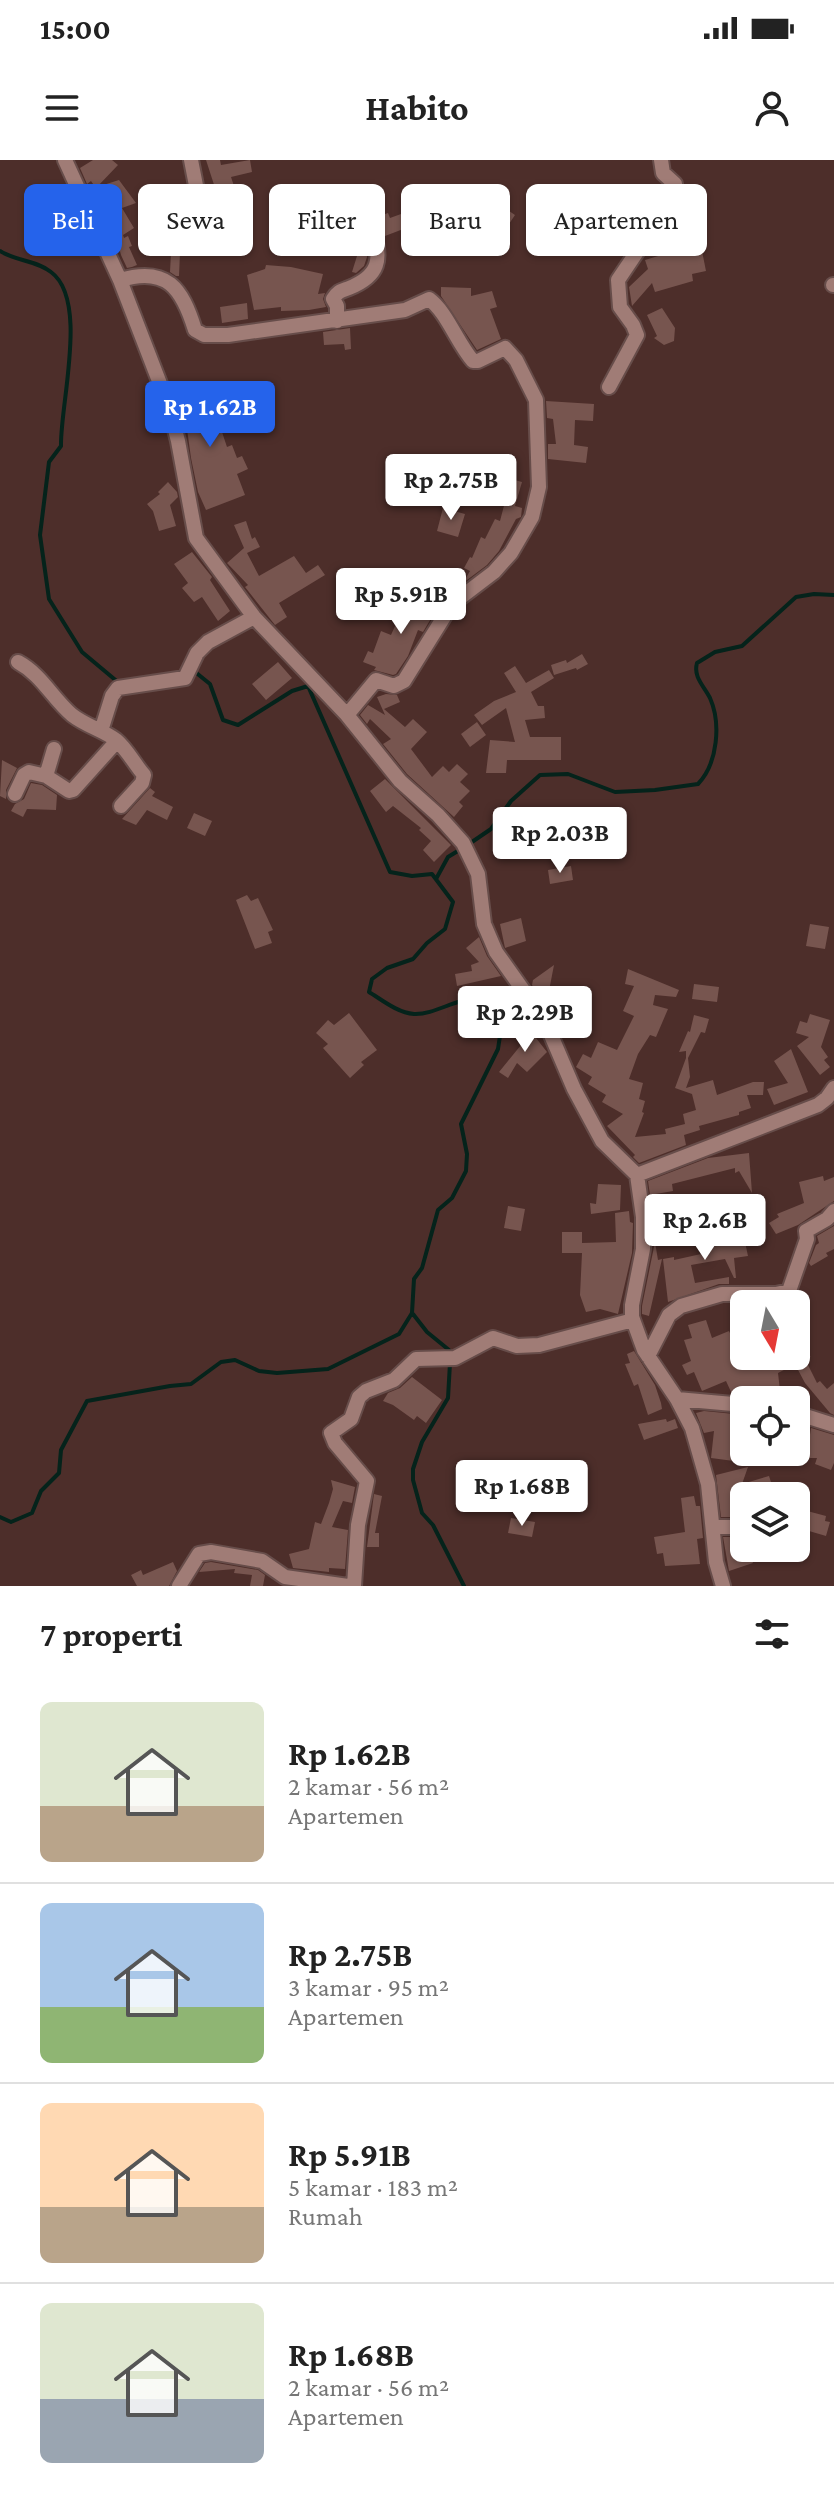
<!DOCTYPE html>
<html lang="id">
<meta charset="utf-8">
<style>
body{margin:0;font-family:"Crimson Pro",serif;background:#f6f6f6;color:#222;height:100vh;display:flex;flex-direction:column;font-size:30px;white-space:nowrap}
*{box-sizing:border-box;margin:0}
p{font-size:26px;color:#767676}
.icon{flex:none;width:44px;height:44px;fill:none;stroke:currentColor;stroke-width:2;stroke-linecap:round;stroke-linejoin:round}
.map{position:relative;height:1426px;overflow:hidden}
.sheet{display:flex;flex-direction:column;background:#fff;flex:1}
.sheet>*{flex:none}
.guide{position:absolute;left:24px;top:24px;width:786px;height:72px;display:flex;gap:16px}
.needle{width:52px;rotate:170deg}
.tools{position:absolute;left:730px;top:1130px;display:grid;gap:16px}
.tools a{display:grid;place-items:center;width:80px;height:80px;border-radius:12px;background:#fff;box-shadow:0 2px 6px #0004;font-size:40px}
.price{position:absolute;translate:-50% -68px;padding:0 18px;border-radius:8px;background:#fff;color:#222;font-size:26px;line-height:52px;filter:drop-shadow(0 2px 4px #0008)}
.price::after{content:'';position:absolute;left:50%;top:48px;width:24px;height:18px;margin-left:-12px;background:inherit;clip-path:polygon(0 0,100% 0,50% 100%)}
.price.selected{background:#2563eb;color:#fff}
ul{padding:0;list-style:none}
li{display:flex;align-items:center;gap:24px;height:200px;padding:0 40px}
li+li{border-top:2px solid #e0e0e0}
li span{display:grid;place-items:center;flex:none;width:224px;height:160px;border-radius:12px;color:#555}
li>.icon{margin-inline-start:auto}
span .icon{width:96px;height:96px;fill:#fffc;stroke-width:1}
li b{font-size:34px}
h2{display:flex;justify-content:space-between;align-items:center;height:96px;padding:0 40px;font-size:34px}
.chip{padding:0 28px;border-radius:12px;background:#fff;box-shadow:0 2px 6px #0004;font-size:28px;line-height:72px}
.chip.selected{background:#2563eb;color:#fff}
.status{display:flex;justify-content:space-between;align-items:center;height:56px;padding:0 40px;background:#fff;direction:ltr}
.status svg{height:22px;fill:currentColor}
header{display:flex;justify-content:space-between;align-items:center;height:104px;padding:0 40px;background:#fff;font-size:36px;font-weight:700}
.map>svg:first-child{display:block}
.lines{fill:none;stroke-linecap:round;stroke-linejoin:round}
.stream{stroke:#05231b;stroke-width:4}
.building{fill:#77554f}
.minor-casing{stroke:#674d4a;stroke-width:18}
.minor{stroke:#a07c76;stroke-width:14}
</style>
<div class="status"><b>15:00</b><svg viewBox="0 0 49 12"><path d="M0 12V9h3v3zM5 12V6h3v6zM10 12V3h3v9zM15 12V0h3v12zM26 1h20v11H26zM47 4h2v5h-2z"/></svg></div>
<header><svg class="icon" aria-label="menu" viewBox="0 0 24 24"><path d="M4 6h16M4 12h16M4 18h16"/></svg>Habito<svg class="icon" aria-label="person" viewBox="0 0 24 24"><circle cx="12" cy="8" r="4"/><path d="M4 21q1-7 8-7t8 7"/></svg></header>
<div class="map">
<svg width="834" height="1426" viewBox="0 0 834 1426">
<rect width="100%" height="100%" fill="#4d2e2a"/>
<g class="lines">
<!-- stream -->
<path class="stream" d="M 0,91 C 15,101 36,100 51,112 C 89,140 60,244 61,286 L 49,302 L 40,375 L 49,439 L 82,492 L 119,523
M 469,684 L 491,669 L 511,641 L 540,615 L 568,614 L 615,632 L 655,630 L 698,624 C 718,603 721,563 710,538 C 704,526 693,517 697,503 L 715,492 L 742,486 L 796,437 L 814,434 L 834,435
M 436,719 L 448,697 L 461,689
M 413,1154 L 427,1172 L 449,1190 L 449,1194
M 450,1203 L 448,1238 L 422,1282 L 413,1309 L 413,1320 L 422,1353 L 433,1365 L 464,1426
M 0,1357 L 11,1362 L 32,1353 L 41,1331 L 59,1313 L 61,1290 L 87,1241 L 170,1226 L 191,1224 L 221,1202 L 235,1200 L 259,1211 L 277,1213 L 328,1209 L 399,1174 L 412,1153 L 414,1119 L 422,1108 L 438,1050 L 452,1038 L 466,1011 L 467,994 L 461,964 L 498,889 L 501,869 L 499,848 C 493,845 487,841 481,840 C 459,835 437,855 414,854 C 398,853 382,840 369,832 L 372,819 L 387,808 L 413,799 L 427,783 L 445,769 L 453,742 L 432,714 L 412,716 L 390,712 L 308,526 L 292,531 L 238,565 L 223,560 L 210,524 L 194,511"/>
</g>
<!-- building -->
<path class="building" d="M 93,0 L 112,0 L 118,5 L 97,27 L 119,20 L 136,43 L 122,48 L 134,68 L 123,75 L 124,78 L 128,76 L 132,86 L 129,87 L 137,105 L 132,107 L 127,108 L 121,95 L 114,70 L 119,68 L 112,57 L 114,55 L 91,21 L 87,24 L 80,8 Z
M 206,0 L 220,0 L 221,5 L 250,0 L 252,12 L 231,17 L 234,26 L 227,27 L 229,34 L 218,37 Z
M 655,24 L 664,27 L 666,31 L 626,90 L 621,89 L 635,50 L 639,52 L 645,37 L 650,39 Z
M 483,30 L 492,35 L 490,38 L 515,55 L 499,79 L 488,72 L 497,58 L 474,44 Z
M 332,33 L 358,54 L 361,59 L 358,72 L 365,80 L 367,97 L 364,106 L 356,113 L 352,112 L 357,96 L 353,67 L 350,61 L 325,41 Z
M 189,42 L 195,52 L 189,52 L 184,93 L 180,93 L 179,116 L 176,116 L 170,112 L 172,73 L 178,74 L 177,43 Z
M 388,53 L 390,58 L 401,54 L 406,68 L 385,76 L 381,66 L 374,58 Z
M 540,65 L 549,65 L 549,70 L 590,75 L 588,86 L 561,83 L 561,80 L 540,80 Z
M 702,91 L 706,111 L 692,114 L 693,121 L 655,132 L 652,123 L 632,146 L 629,127 L 648,109 L 645,100 L 668,93 Z
M 266,105 L 291,107 L 323,114 L 318,134 L 325,133 L 323,139 L 326,147 L 309,150 L 281,151 L 281,147 L 254,150 L 247,115 L 265,109 Z
M 441,127 L 471,128 L 471,136 L 492,131 L 497,147 L 490,149 L 501,179 L 477,190 L 441,136 Z
M 247,143 L 248,159 L 222,163 L 220,147 Z
M 662,148 L 675,168 L 674,181 L 664,185 L 654,178 L 657,176 L 647,155 Z
M 350,168 L 351,189 L 345,190 L 344,184 L 324,185 L 323,172 Z
M 170,223 L 218,224 L 219,247 L 204,247 L 205,277 L 222,272 L 227,287 L 232,285 L 237,298 L 242,296 L 248,309 L 237,314 L 245,335 L 206,350 L 198,332 L 191,298 L 187,269 L 187,233 L 174,232 Z
M 546,241 L 594,244 L 593,261 L 575,260 L 574,285 L 588,287 L 586,303 L 548,299 L 548,284 L 556,284 L 553,259 L 547,258 Z
M 511,319 L 522,322 L 515,346 L 522,348 L 521,357 L 516,359 L 499,391 L 487,405 L 463,423 L 470,411 L 464,408 L 470,397 L 472,398 L 481,377 L 485,379 L 495,359 L 500,361 Z
M 168,322 L 177,332 L 178,337 L 170,345 L 176,366 L 159,371 L 153,351 L 147,344 L 160,334 L 158,332 Z
M 443,348 L 465,354 L 458,377 L 437,371 Z
M 246,361 L 252,379 L 255,377 L 260,387 L 247,393 L 259,416 L 294,396 L 306,413 L 318,405 L 325,415 L 279,443 L 287,457 L 275,465 L 245,427 L 248,425 L 227,403 L 244,388 L 234,365 Z
M 192,392 L 212,417 L 210,420 L 230,451 L 218,461 L 202,437 L 194,442 L 182,428 L 188,423 L 174,404 Z
M 410,433 L 439,445 L 423,472 L 418,470 L 408,496 L 396,514 L 393,515 L 374,510 L 376,507 L 363,502 L 368,491 L 373,493 L 381,471 L 391,475 Z
M 582,494 L 588,504 L 577,510 L 576,508 L 554,515 L 551,505 L 566,500 L 567,503 Z
M 278,502 L 292,518 L 266,540 L 252,524 Z
M 515,506 L 526,523 L 549,510 L 554,518 L 531,532 L 538,546 L 544,546 L 545,558 L 525,560 L 530,577 L 561,577 L 561,600 L 507,600 L 506,613 L 486,613 L 490,580 L 515,582 L 506,548 L 482,565 L 474,555 L 494,541 L 516,532 L 504,513 Z
M 386,534 L 397,535 L 400,542 L 384,549 L 405,567 L 413,559 L 427,572 L 411,589 L 432,617 L 443,606 L 449,612 L 457,604 L 468,614 L 460,622 L 470,631 L 459,642 L 463,646 L 454,657 L 407,614 L 383,584 L 391,579 L 370,559 L 367,564 L 360,555 L 368,545 L 385,555 L 377,537 Z
M 477,562 L 486,575 L 470,587 L 461,574 Z
M 2,600 L 17,608 L 6,630 L 6,639 L 0,636 Z
M 385,619 L 451,685 L 434,702 L 423,690 L 431,681 L 419,670 L 421,668 L 393,646 L 386,652 L 370,631 Z
M 31,623 L 42,625 L 57,635 L 56,650 L 27,649 L 23,657 L 11,651 L 15,644 L 24,639 Z
M 150,628 L 155,632 L 152,636 L 173,647 L 167,660 L 147,650 L 136,665 L 122,659 Z
M 194,653 L 212,661 L 205,676 L 187,668 Z
M 571,706 L 573,720 L 550,724 L 548,710 Z
M 247,735 L 251,741 L 258,738 L 273,770 L 268,772 L 272,783 L 255,789 L 236,740 Z
M 521,758 L 526,781 L 505,788 L 500,764 Z
M 810,764 L 829,767 L 825,789 L 806,786 Z
M 479,777 L 487,796 L 501,816 L 457,826 L 455,814 L 472,811 L 471,805 L 479,802 L 466,788 Z
M 554,805 L 548,836 L 538,834 L 532,825 L 533,820 Z
M 628,809 L 679,830 L 676,837 L 655,835 L 653,845 L 668,849 L 656,877 L 650,875 L 638,894 L 629,919 L 643,923 L 639,939 L 645,941 L 642,952 L 644,953 L 635,977 L 666,974 L 665,969 L 685,964 L 683,954 L 696,950 L 692,934 L 675,928 L 686,898 L 686,891 L 679,892 L 688,871 L 690,872 L 694,855 L 709,859 L 705,873 L 701,872 L 688,898 L 690,917 L 686,928 L 713,920 L 717,935 L 753,922 L 764,922 L 763,935 L 747,935 L 751,948 L 739,952 L 739,955 L 699,966 L 700,970 L 684,975 L 686,985 L 639,1003 L 633,997 L 635,995 L 607,966 L 623,954 L 602,942 L 606,935 L 588,924 L 592,917 L 576,907 L 583,894 L 591,898 L 598,882 L 617,890 L 634,856 L 623,851 L 634,826 L 625,824 Z
M 694,824 L 719,827 L 717,842 L 692,839 Z
M 511,835 L 524,852 L 522,854 L 524,857 L 516,862 L 514,858 L 511,860 L 499,844 Z
M 556,835 L 582,863 L 569,876 L 560,870 L 558,856 L 551,852 Z
M 349,853 L 377,890 L 361,902 L 364,905 L 350,918 L 323,888 L 328,884 L 316,873 L 328,860 L 334,865 Z
M 810,854 L 830,860 L 821,887 L 828,897 L 824,900 L 830,907 L 820,915 L 797,886 L 809,877 L 796,873 L 800,861 L 807,863 Z
M 529,869 L 547,892 L 527,912 L 517,903 L 508,918 L 499,912 L 521,885 L 517,880 Z
M 791,889 L 808,932 L 774,945 L 767,929 L 788,923 L 774,901 Z
M 749,993 L 752,1033 L 739,1011 L 735,1013 L 735,1008 L 672,1024 L 673,1031 L 650,1035 L 648,1021 L 708,998 Z
M 823,1016 L 824,1021 L 834,1017 L 834,1041 L 798,1065 L 776,1074 L 769,1063 L 779,1057 L 777,1054 L 804,1043 L 799,1022 Z
M 598,1024 L 621,1025 L 620,1050 L 591,1054 L 590,1043 L 596,1044 Z
M 508,1046 L 525,1049 L 521,1071 L 504,1068 Z
M 629,1051 L 630,1062 L 633,1063 L 632,1093 L 618,1154 L 600,1149 L 586,1152 L 580,1135 L 582,1093 L 562,1093 L 562,1072 L 582,1072 L 582,1083 L 616,1082 L 615,1053 Z
M 747,1064 L 752,1080 L 745,1082 L 748,1096 L 734,1098 L 736,1118 L 734,1118 L 725,1099 L 691,1105 L 695,1123 L 729,1117 L 729,1124 L 719,1124 L 668,1142 L 663,1099 L 674,1097 L 674,1100 L 701,1094 L 699,1075 L 737,1072 L 736,1067 Z
M 834,1066 L 834,1089 L 826,1093 L 828,1096 L 811,1106 L 809,1103 L 816,1085 L 819,1083 L 817,1076 Z
M 655,1082 L 658,1100 L 662,1099 L 649,1156 L 642,1154 L 642,1146 Z
M 706,1160 L 712,1178 L 729,1171 L 735,1184 L 731,1186 L 741,1210 L 769,1196 L 811,1196 L 778,1213 L 781,1239 L 756,1240 L 755,1228 L 740,1235 L 732,1234 L 726,1221 L 702,1231 L 694,1212 L 687,1215 L 682,1205 L 691,1201 L 684,1180 L 692,1178 L 688,1165 Z
M 634,1191 L 655,1225 L 661,1243 L 662,1249 L 648,1255 L 638,1224 L 634,1226 L 625,1204 L 630,1203 L 627,1194 Z
M 807,1203 L 817,1223 L 820,1221 L 827,1229 L 834,1223 L 834,1255 L 830,1253 L 805,1223 L 797,1208 Z
M 412,1217 L 442,1240 L 426,1263 L 417,1256 L 414,1260 L 393,1245 L 383,1241 L 388,1233 L 400,1228 Z
M 704,1251 L 744,1255 L 744,1292 L 752,1294 L 749,1303 L 711,1298 L 714,1271 L 704,1273 L 696,1253 Z
M 666,1259 L 667,1262 L 675,1259 L 678,1268 L 644,1280 L 638,1264 Z
M 811,1268 L 834,1275 L 834,1303 L 831,1310 L 815,1304 L 817,1298 L 804,1298 L 805,1292 L 796,1292 L 796,1280 L 809,1281 Z
M 748,1307 L 742,1324 L 769,1316 L 773,1328 L 769,1329 L 771,1336 L 744,1336 L 744,1357 L 721,1357 L 716,1315 Z
M 331,1320 L 355,1327 L 352,1343 L 343,1341 L 332,1367 L 348,1370 L 345,1409 L 329,1408 L 329,1412 L 293,1408 L 289,1394 L 309,1389 L 315,1362 L 321,1364 L 329,1343 L 333,1329 Z
M 374,1334 L 382,1336 L 375,1373 L 379,1373 L 379,1387 L 367,1387 Z
M 694,1336 L 696,1346 L 700,1346 L 703,1378 L 697,1379 L 700,1404 L 665,1406 L 663,1393 L 657,1394 L 654,1377 L 685,1372 L 681,1338 Z
M 796,1348 L 826,1356 L 825,1361 L 830,1362 L 826,1376 L 809,1371 L 804,1390 L 796,1388 Z
M 511,1358 L 535,1362 L 532,1377 L 508,1373 Z
M 723,1377 L 744,1377 L 744,1388 L 747,1388 L 753,1403 L 729,1411 Z
M 173,1402 L 177,1411 L 169,1426 L 137,1426 L 131,1415 L 141,1410 L 143,1415 Z
M 211,1402 L 258,1410 L 265,1415 L 263,1426 L 250,1426 L 252,1415 L 234,1413 L 235,1409 L 199,1412 L 205,1403 Z"/>
<g class="lines">
<defs>
<path id="minor" d="M 65,0 L 120,120 L 169,247 L 178,281 L 196,378 L 254,457 L 347,555 L 400,621 L 438,655 L 463,683 L 478,714 L 484,764 L 496,792 L 545,861 L 574,929 L 602,981 L 637,1015 L 643,1057 L 643,1089 L 632,1145 L 632,1157 L 644,1190 L 677,1239 L 692,1268 L 708,1324 L 716,1402 L 723,1426
M 191,0 L 199,41
M 120,120 C 167,106 182,128 195,170 L 204,175 L 228,175 L 405,150 L 429,139 C 447,152 457,183 473,201 L 478,201 L 505,188 L 516,200 L 536,240 L 539,327 L 532,357 L 511,393 L 494,412 L 452,444 L 404,521 L 394,526 L 376,520 L 347,555
M 833,125 L 834,125
M 337,161 L 337,146 L 333,139 C 338,131 341,131 349,128 C 379,116 383,99 372,70 L 368,71 L 368,66
M 609,227 L 637,175 L 633,165 L 620,147 L 618,120 L 676,34 L 675,24 L 663,13 L 661,0
M 18,502 C 42,515 52,538 72,555 C 86,566 103,570 116,580 C 127,589 135,605 144,615 L 142,623 L 121,646
M 101,571 L 112,536 L 118,528 L 185,518 L 197,493 L 208,482 L 254,457
M 46,616 L 54,589
M 15,634 L 24,615 L 29,612 L 46,616 L 69,631 L 73,630 L 117,581
M 637,1015 L 818,945 L 827,938 L 834,928
M 648,1196 L 669,1155 L 681,1146 L 722,1134 L 776,1134 L 789,1131 L 807,1079 L 806,1071 L 827,1059 L 834,1051
M 677,1239 L 744,1245
M 796,1253 L 834,1265
M 714,1367 L 744,1367
M 179,1426 L 199,1394 L 211,1392 L 262,1401 L 285,1417 L 348,1426
M 354,1426 L 358,1365 L 367,1321 L 335,1283 L 331,1273 L 351,1259 L 359,1237 L 366,1231 L 394,1220 L 416,1199 L 455,1198 L 493,1178 L 517,1186 L 539,1185 L 633,1160"/>
</defs>
<!-- minor casing -->
<use href="#minor" class="minor-casing"/>
<!-- minor -->
<use href="#minor" class="minor"/>
</g>
</svg>
<div class="tools">
<a><svg class="needle" viewBox="-14 -14 28 28"><path d="M0-13l5 13h-10z" fill="#e53935"/><path d="M0 13l5-13h-10z" fill="#767676"/></svg></a>
<a><svg class="icon" aria-label="locate" viewBox="0 0 24 24"><circle cx="12" cy="12" r="6"/><path d="M12 2v4M12 18v4M2 12h4M18 12h4"/></svg></a>
<a><svg class="icon" aria-label="layers" viewBox="0 0 24 24"><path d="M12 4l9 5-9 5-9-5zM3 14l9 5 9-5"/></svg></a>
</div>
<b class="price selected" style="left:210px;top:289px">Rp 1.62B</b>
<b class="price" style="left:451px;top:362px">Rp 2.75B</b>
<b class="price" style="left:401px;top:476px">Rp 5.91B</b>
<b class="price" style="left:560px;top:715px">Rp 2.03B</b>
<b class="price" style="left:525px;top:894px">Rp 2.29B</b>
<b class="price" style="left:705px;top:1102px">Rp 2.6B</b>
<b class="price" style="left:522px;top:1368px">Rp 1.68B</b>
<div class="guide">
<a class="chip selected">Beli</a>
<a class="chip">Sewa</a>
<a class="chip">Filter</a>
<a class="chip">Baru</a>
<a class="chip">Apartemen</a>
</div>
</div>
<section class="sheet">
<h2>7 properti<svg class="icon" aria-label="filters" viewBox="0 0 24 24"><path d="M4 7h16M4 17h16"/><circle cx="9" cy="7" r="2"/><circle cx="15" cy="17" r="2"/></svg></h2>
<ul>
<li><span style="background:linear-gradient(#dfe7d0 65%,#b9a48a 0)"><svg class="icon" aria-label="home" viewBox="0 0 24 24"><path d="M3 11l9-7 9 7M6 9v11h12V9"/></svg></span><div><b>Rp 1.62B</b><p>2 kamar · 56 m²</p><p>Apartemen</p></div></li>
<li><span style="background:linear-gradient(#a9c7e8 65%,#8fb573 0)"><svg class="icon" aria-label="home" viewBox="0 0 24 24"><path d="M3 11l9-7 9 7M6 9v11h12V9"/></svg></span><div><b>Rp 2.75B</b><p>3 kamar · 95 m²</p><p>Apartemen</p></div></li>
<li><span style="background:linear-gradient(#ffd9b3 65%,#b9a48a 0)"><svg class="icon" aria-label="home" viewBox="0 0 24 24"><path d="M3 11l9-7 9 7M6 9v11h12V9"/></svg></span><div><b>Rp 5.91B</b><p>5 kamar · 183 m²</p><p>Rumah</p></div></li>
<li><span style="background:linear-gradient(#dfe7d0 60%,#9aa5b1 0)"><svg class="icon" aria-label="home" viewBox="0 0 24 24"><path d="M3 11l9-7 9 7M6 9v11h12V9"/></svg></span><div><b>Rp 1.68B</b><p>2 kamar · 56 m²</p><p>Apartemen</p></div></li>
</ul>
</section>
